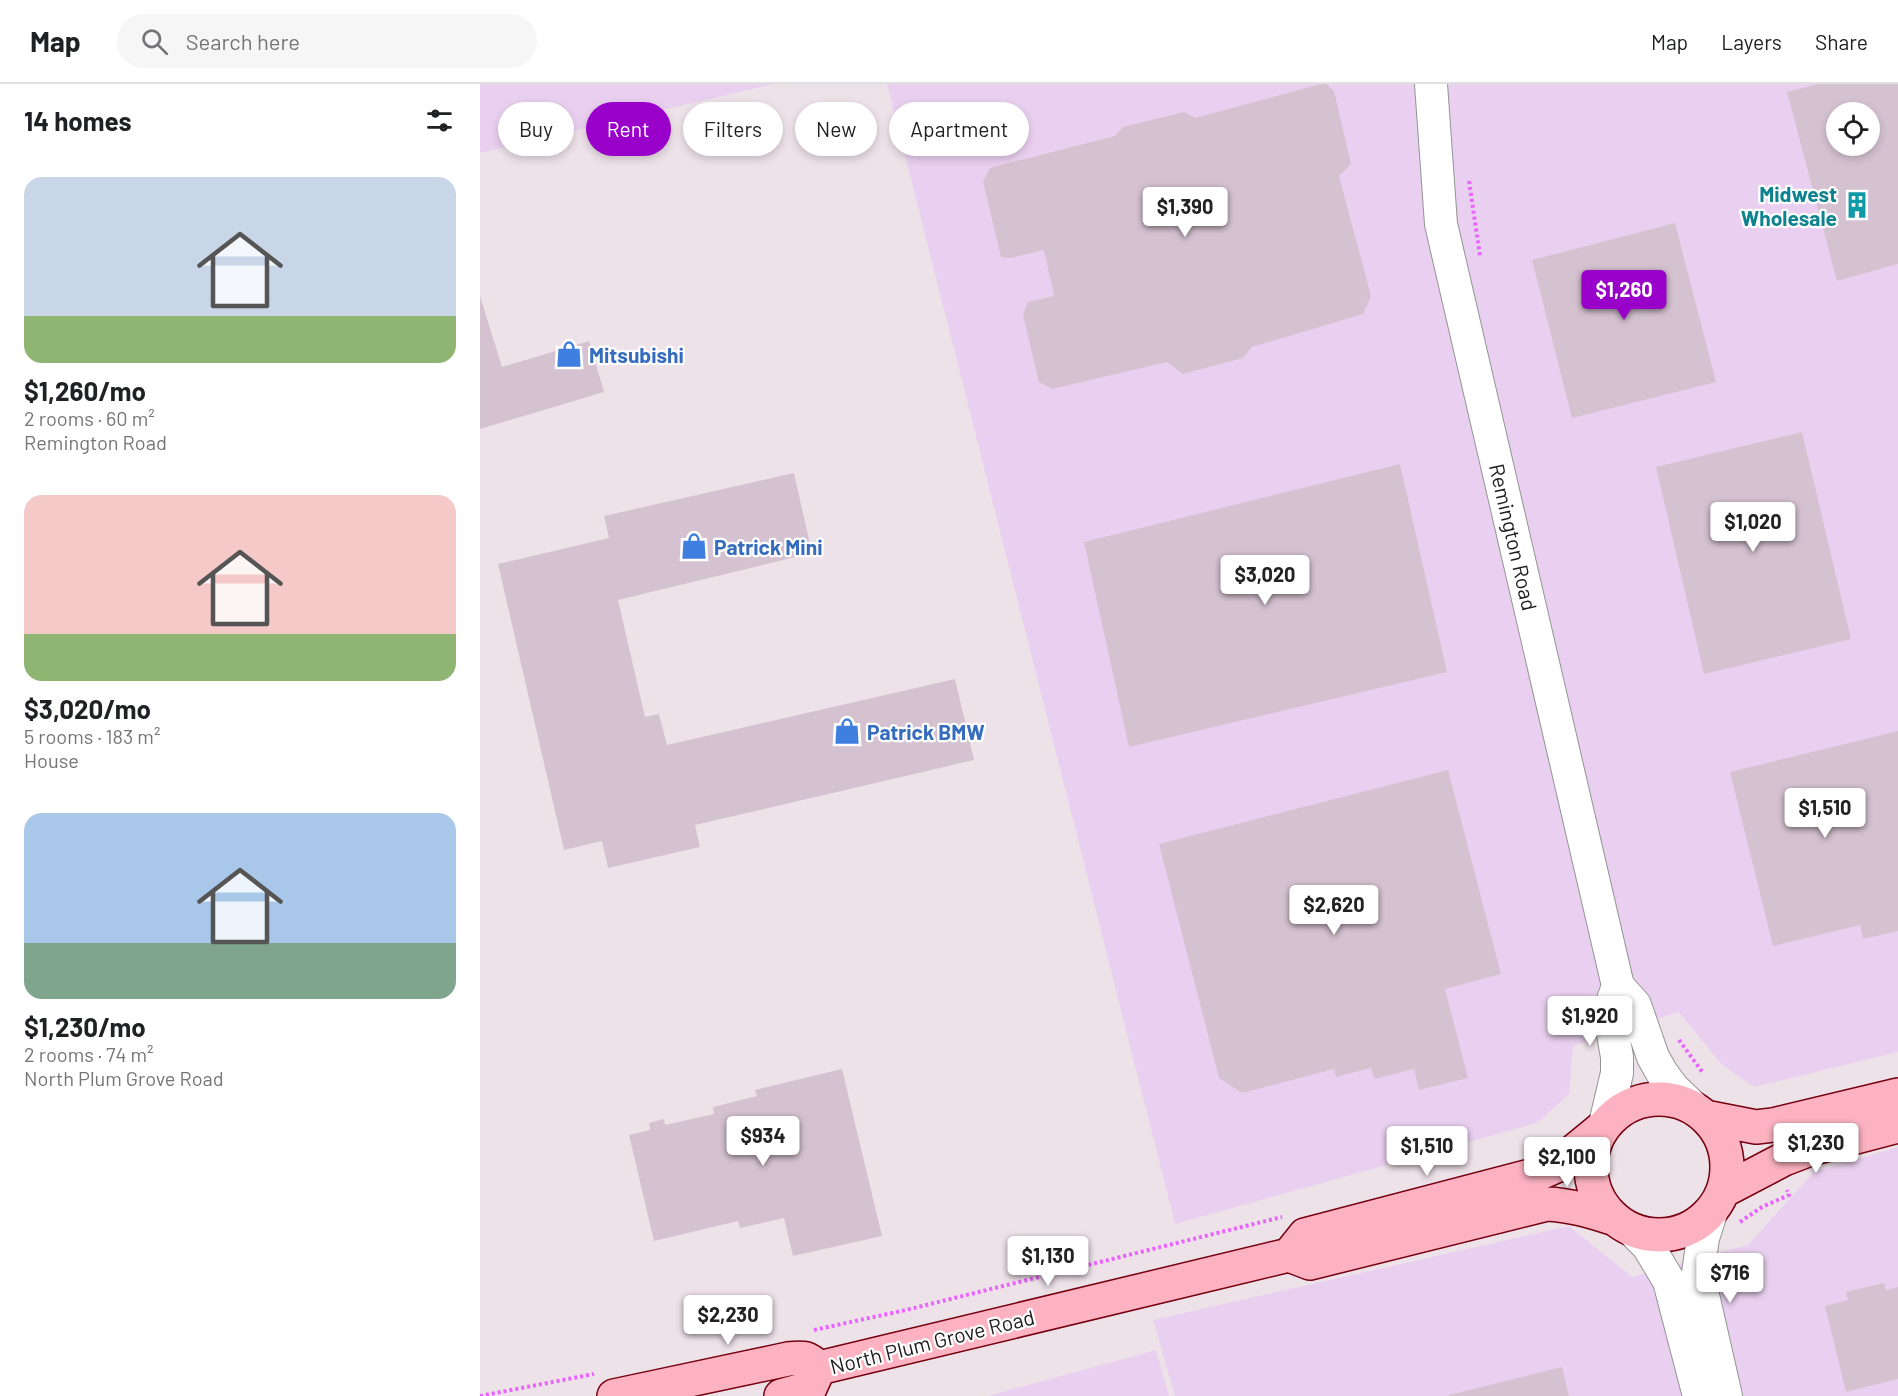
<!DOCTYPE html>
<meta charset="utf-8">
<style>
body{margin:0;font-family:Barlow,sans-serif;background:#f6f6f6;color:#202124;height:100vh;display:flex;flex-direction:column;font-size:22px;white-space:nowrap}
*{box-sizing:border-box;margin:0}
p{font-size:20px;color:#757577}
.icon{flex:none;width:33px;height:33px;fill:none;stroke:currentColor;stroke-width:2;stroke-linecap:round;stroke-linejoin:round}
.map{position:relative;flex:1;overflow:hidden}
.side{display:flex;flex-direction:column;background:#fff;width:480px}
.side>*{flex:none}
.guide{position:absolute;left:18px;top:18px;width:570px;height:54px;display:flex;gap:12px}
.tools{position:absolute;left:1346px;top:18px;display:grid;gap:12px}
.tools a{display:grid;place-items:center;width:54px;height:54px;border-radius:50%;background:#fff;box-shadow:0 3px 9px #0003;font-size:30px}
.price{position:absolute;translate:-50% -51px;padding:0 14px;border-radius:6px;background:#fff;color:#222;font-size:20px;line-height:39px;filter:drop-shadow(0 2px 3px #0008)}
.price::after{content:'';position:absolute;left:50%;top:36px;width:18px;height:14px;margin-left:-9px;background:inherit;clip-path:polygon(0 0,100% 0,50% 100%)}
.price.active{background:#9900c9;color:#fff}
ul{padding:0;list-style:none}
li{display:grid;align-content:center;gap:12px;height:318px;padding:0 24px}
li span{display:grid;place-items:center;height:186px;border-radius:18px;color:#555}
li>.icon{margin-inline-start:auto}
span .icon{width:108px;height:108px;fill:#fffc;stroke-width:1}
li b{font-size:26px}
h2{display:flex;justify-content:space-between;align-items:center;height:72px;padding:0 24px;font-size:26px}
.tag{padding:0 21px;border-radius:27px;background:#fff;box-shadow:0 3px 9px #0003;font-size:21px;line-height:54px}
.tag.active{background:#9900c9;color:#fff}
header{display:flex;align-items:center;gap:36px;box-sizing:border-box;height:84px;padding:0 30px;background:#fff;border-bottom:2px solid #e0e0e0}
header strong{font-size:28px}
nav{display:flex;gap:33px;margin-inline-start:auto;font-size:21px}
.search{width:420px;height:54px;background:#f6f6f6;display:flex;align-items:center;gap:15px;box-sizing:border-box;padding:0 21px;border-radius:33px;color:#757577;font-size:22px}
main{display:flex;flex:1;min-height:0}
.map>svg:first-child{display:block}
.commercial{fill:#ead0f0;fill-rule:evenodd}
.building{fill:#d5c2d1;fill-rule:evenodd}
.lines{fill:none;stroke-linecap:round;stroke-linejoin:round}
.street-casing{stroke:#939393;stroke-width:34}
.secondary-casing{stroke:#760110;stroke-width:36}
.path{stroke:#ea62ff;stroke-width:4;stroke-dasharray:3 3;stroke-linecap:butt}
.street{stroke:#fff;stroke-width:32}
.secondary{stroke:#fcb2c0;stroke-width:33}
.labels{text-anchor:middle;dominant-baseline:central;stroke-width:4.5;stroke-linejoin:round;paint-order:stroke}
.culture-label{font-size:21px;font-weight:bold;fill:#0d838f;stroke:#fff;text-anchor:end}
.shop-label{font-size:21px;font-weight:bold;fill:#366cbe;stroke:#fff;text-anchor:start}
.street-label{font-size:21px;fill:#1c1c1c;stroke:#fff}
</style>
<header>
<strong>Map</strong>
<div class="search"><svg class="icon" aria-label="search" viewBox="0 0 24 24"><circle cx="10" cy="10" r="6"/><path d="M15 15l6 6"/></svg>Search here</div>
<nav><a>Map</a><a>Layers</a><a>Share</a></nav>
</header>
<main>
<section class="side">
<h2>14 homes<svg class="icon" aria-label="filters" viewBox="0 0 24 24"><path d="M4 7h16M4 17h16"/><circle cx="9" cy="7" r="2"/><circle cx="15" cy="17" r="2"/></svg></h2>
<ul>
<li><span style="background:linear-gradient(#c9d6e8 75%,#8fb573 0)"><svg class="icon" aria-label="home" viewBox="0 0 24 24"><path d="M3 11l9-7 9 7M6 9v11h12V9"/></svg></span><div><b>$1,260/mo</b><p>2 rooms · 60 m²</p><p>Remington Road</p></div></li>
<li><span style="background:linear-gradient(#f6c9c9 75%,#8fb573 0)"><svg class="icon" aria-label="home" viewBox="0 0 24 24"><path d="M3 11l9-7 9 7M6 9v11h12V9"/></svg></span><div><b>$3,020/mo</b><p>5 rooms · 183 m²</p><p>House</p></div></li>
<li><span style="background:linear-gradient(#a9c7e8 70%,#7fa58c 0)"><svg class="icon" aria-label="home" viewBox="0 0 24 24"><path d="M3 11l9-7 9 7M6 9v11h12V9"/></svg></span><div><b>$1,230/mo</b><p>2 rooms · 74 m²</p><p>North Plum Grove Road</p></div></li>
</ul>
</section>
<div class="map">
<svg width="1418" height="1312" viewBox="0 0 1418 1312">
<rect width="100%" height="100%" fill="#eee2e9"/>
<!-- commercial -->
<path class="commercial" d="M 0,0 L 294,0 L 0,69 Z
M 407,0 L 1418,0 L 1418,968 L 1274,1003 L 1241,980 L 1199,928 L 1093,962 L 1089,1010 L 1057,1039 L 695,1140 ZM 1356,28 L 1389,28 L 1389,62 L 1356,62 Z
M 1418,1063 L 1418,1312 L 695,1312 L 673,1236 L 1089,1142 L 1152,1193 L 1268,1161 L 1334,1088 Z
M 676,1266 L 689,1312 L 508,1312 Z"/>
<!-- building -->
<path class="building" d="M 841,0 L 846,0 L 854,7 L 871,80 L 859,92 L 891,212 L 883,230 L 772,263 L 763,274 L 703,290 L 687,278 L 572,305 L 559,298 L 543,231 L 548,218 L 574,212 L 564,166 L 531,174 L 521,173 L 503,98 L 510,84 L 635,52 L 643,43 L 704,28 L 715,34 Z
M 1338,0 L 1418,0 L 1418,180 L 1357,197 L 1307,8 ZM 1356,28 L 1389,28 L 1389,62 L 1356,62 Z
M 1195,139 L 1236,298 L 1092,334 L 1052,176 Z
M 0,212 L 22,283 L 109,257 L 124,308 L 0,345 Z
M 1322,348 L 1371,555 L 1224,590 L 1176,383 Z
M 920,380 L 967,588 L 649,663 L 604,458 Z
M 314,389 L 332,469 L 138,516 L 165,633 L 179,630 L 187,661 L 475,595 L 494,676 L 215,741 L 220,763 L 128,784 L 122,757 L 84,766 L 18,480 L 129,454 L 124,432 Z
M 1418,647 L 1418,847 L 1383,855 L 1380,841 L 1293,862 L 1250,688 Z
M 968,686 L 1021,890 L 965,905 L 988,994 L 939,1006 L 934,985 L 894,995 L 891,984 L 856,993 L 854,985 L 762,1009 L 739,994 L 679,760 Z
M 362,985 L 402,1152 L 313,1172 L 304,1134 L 260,1144 L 258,1137 L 174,1157 L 149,1051 L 170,1046 L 169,1039 L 184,1035 L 185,1041 L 234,1030 L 233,1023 L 277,1012 L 275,1006 Z
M 1404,1199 L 1406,1206 L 1418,1203 L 1418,1295 L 1366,1308 L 1345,1222 L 1368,1216 L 1366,1208 Z
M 1082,1283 L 1089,1312 L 969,1312 L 969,1311 Z"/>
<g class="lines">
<defs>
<path id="street" d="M 951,0 L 961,140 L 1138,902 L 1155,921 L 1173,973 L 1182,989 L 1193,1004 L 1213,1023
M 1125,1040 L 1137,989 L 1137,973 L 1129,927 L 1138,902
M 1232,1126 L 1223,1154 L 1218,1189 L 1246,1312
M 1154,1148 L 1168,1162 L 1189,1197 L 1219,1312"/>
<path id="secondary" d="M1111 1083a68 68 0 1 1 136 0a68 68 0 1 1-136 0Z
M 1225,1033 L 1276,1043 L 1293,1041 L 1418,1011
M 1243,1107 L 1304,1075 L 1330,1065 L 1418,1042
M 809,1171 L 825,1151 L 1058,1090 L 1076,1082 L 1121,1045
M 339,1284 L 809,1171 L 830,1179 L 1067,1120 C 1090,1121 1110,1127 1132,1134
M 134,1312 L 308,1275 C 325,1273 327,1273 339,1284
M 301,1312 L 330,1304 L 339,1284"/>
</defs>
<!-- street casing -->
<use href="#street" class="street-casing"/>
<!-- secondary casing -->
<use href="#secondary" class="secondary-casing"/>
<!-- path -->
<path class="path" d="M 989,97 L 1000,172
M 1199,956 L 1223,989
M 1260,1138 L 1282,1123 L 1309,1111 L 1307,1106
M 334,1246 L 426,1226 L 802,1133
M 0,1312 L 114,1290"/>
<!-- street -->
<use href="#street" class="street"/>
<!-- secondary -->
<use href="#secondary" class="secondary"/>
</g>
<!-- icons -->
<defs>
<symbol id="building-bare" viewBox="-9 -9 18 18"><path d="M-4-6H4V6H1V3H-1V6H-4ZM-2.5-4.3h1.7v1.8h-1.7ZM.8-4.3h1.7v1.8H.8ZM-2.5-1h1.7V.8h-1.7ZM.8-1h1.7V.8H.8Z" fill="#0f9aa8" stroke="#fff" stroke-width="2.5" paint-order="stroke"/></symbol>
<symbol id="shop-bare" viewBox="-9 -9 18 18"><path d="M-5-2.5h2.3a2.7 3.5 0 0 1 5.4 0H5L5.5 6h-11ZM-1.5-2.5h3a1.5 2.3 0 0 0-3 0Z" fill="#3f7fe0" stroke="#fff" stroke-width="2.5" paint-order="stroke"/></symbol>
</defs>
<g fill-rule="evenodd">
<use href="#building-bare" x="1358" y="102" width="38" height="38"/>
<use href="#shop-bare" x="70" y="251" width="38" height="38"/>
<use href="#shop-bare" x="195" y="443" width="38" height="38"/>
<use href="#shop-bare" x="348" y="628" width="38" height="38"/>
</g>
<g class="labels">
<!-- culture labels -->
<g class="culture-label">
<text x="1357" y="109">Midwest<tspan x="1357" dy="24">Wholesale</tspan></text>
</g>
<!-- shop labels -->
<g class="shop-label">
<text x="109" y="270">Mitsubishi</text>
<text x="234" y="462">Patrick Mini</text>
<text x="387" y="647">Patrick BMW</text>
</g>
<!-- street labels -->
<g class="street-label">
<text transform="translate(1034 453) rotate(77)">Remington Road</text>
<text transform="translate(452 1257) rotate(-14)">North Plum Grove Road</text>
</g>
</g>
</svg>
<div class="tools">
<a><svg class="icon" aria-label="locate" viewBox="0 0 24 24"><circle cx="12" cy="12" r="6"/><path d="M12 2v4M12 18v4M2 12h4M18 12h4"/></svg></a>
</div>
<b class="price" style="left:705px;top:154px">$1,390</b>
<b class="price active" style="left:1144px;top:237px">$1,260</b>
<b class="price" style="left:1273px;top:469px">$1,020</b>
<b class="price" style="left:785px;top:522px">$3,020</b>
<b class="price" style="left:1345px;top:755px">$1,510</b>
<b class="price" style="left:854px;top:852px">$2,620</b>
<b class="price" style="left:1110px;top:963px">$1,920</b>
<b class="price" style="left:283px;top:1083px">$934</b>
<b class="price" style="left:1336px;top:1090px">$1,230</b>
<b class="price" style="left:947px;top:1093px">$1,510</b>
<b class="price" style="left:1087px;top:1104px">$2,100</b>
<b class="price" style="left:568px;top:1203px">$1,130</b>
<b class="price" style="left:1250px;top:1220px">$716</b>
<b class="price" style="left:248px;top:1262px">$2,230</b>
<div class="guide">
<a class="tag">Buy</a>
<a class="tag active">Rent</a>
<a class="tag">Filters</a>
<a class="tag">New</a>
<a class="tag">Apartment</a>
</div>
</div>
</main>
